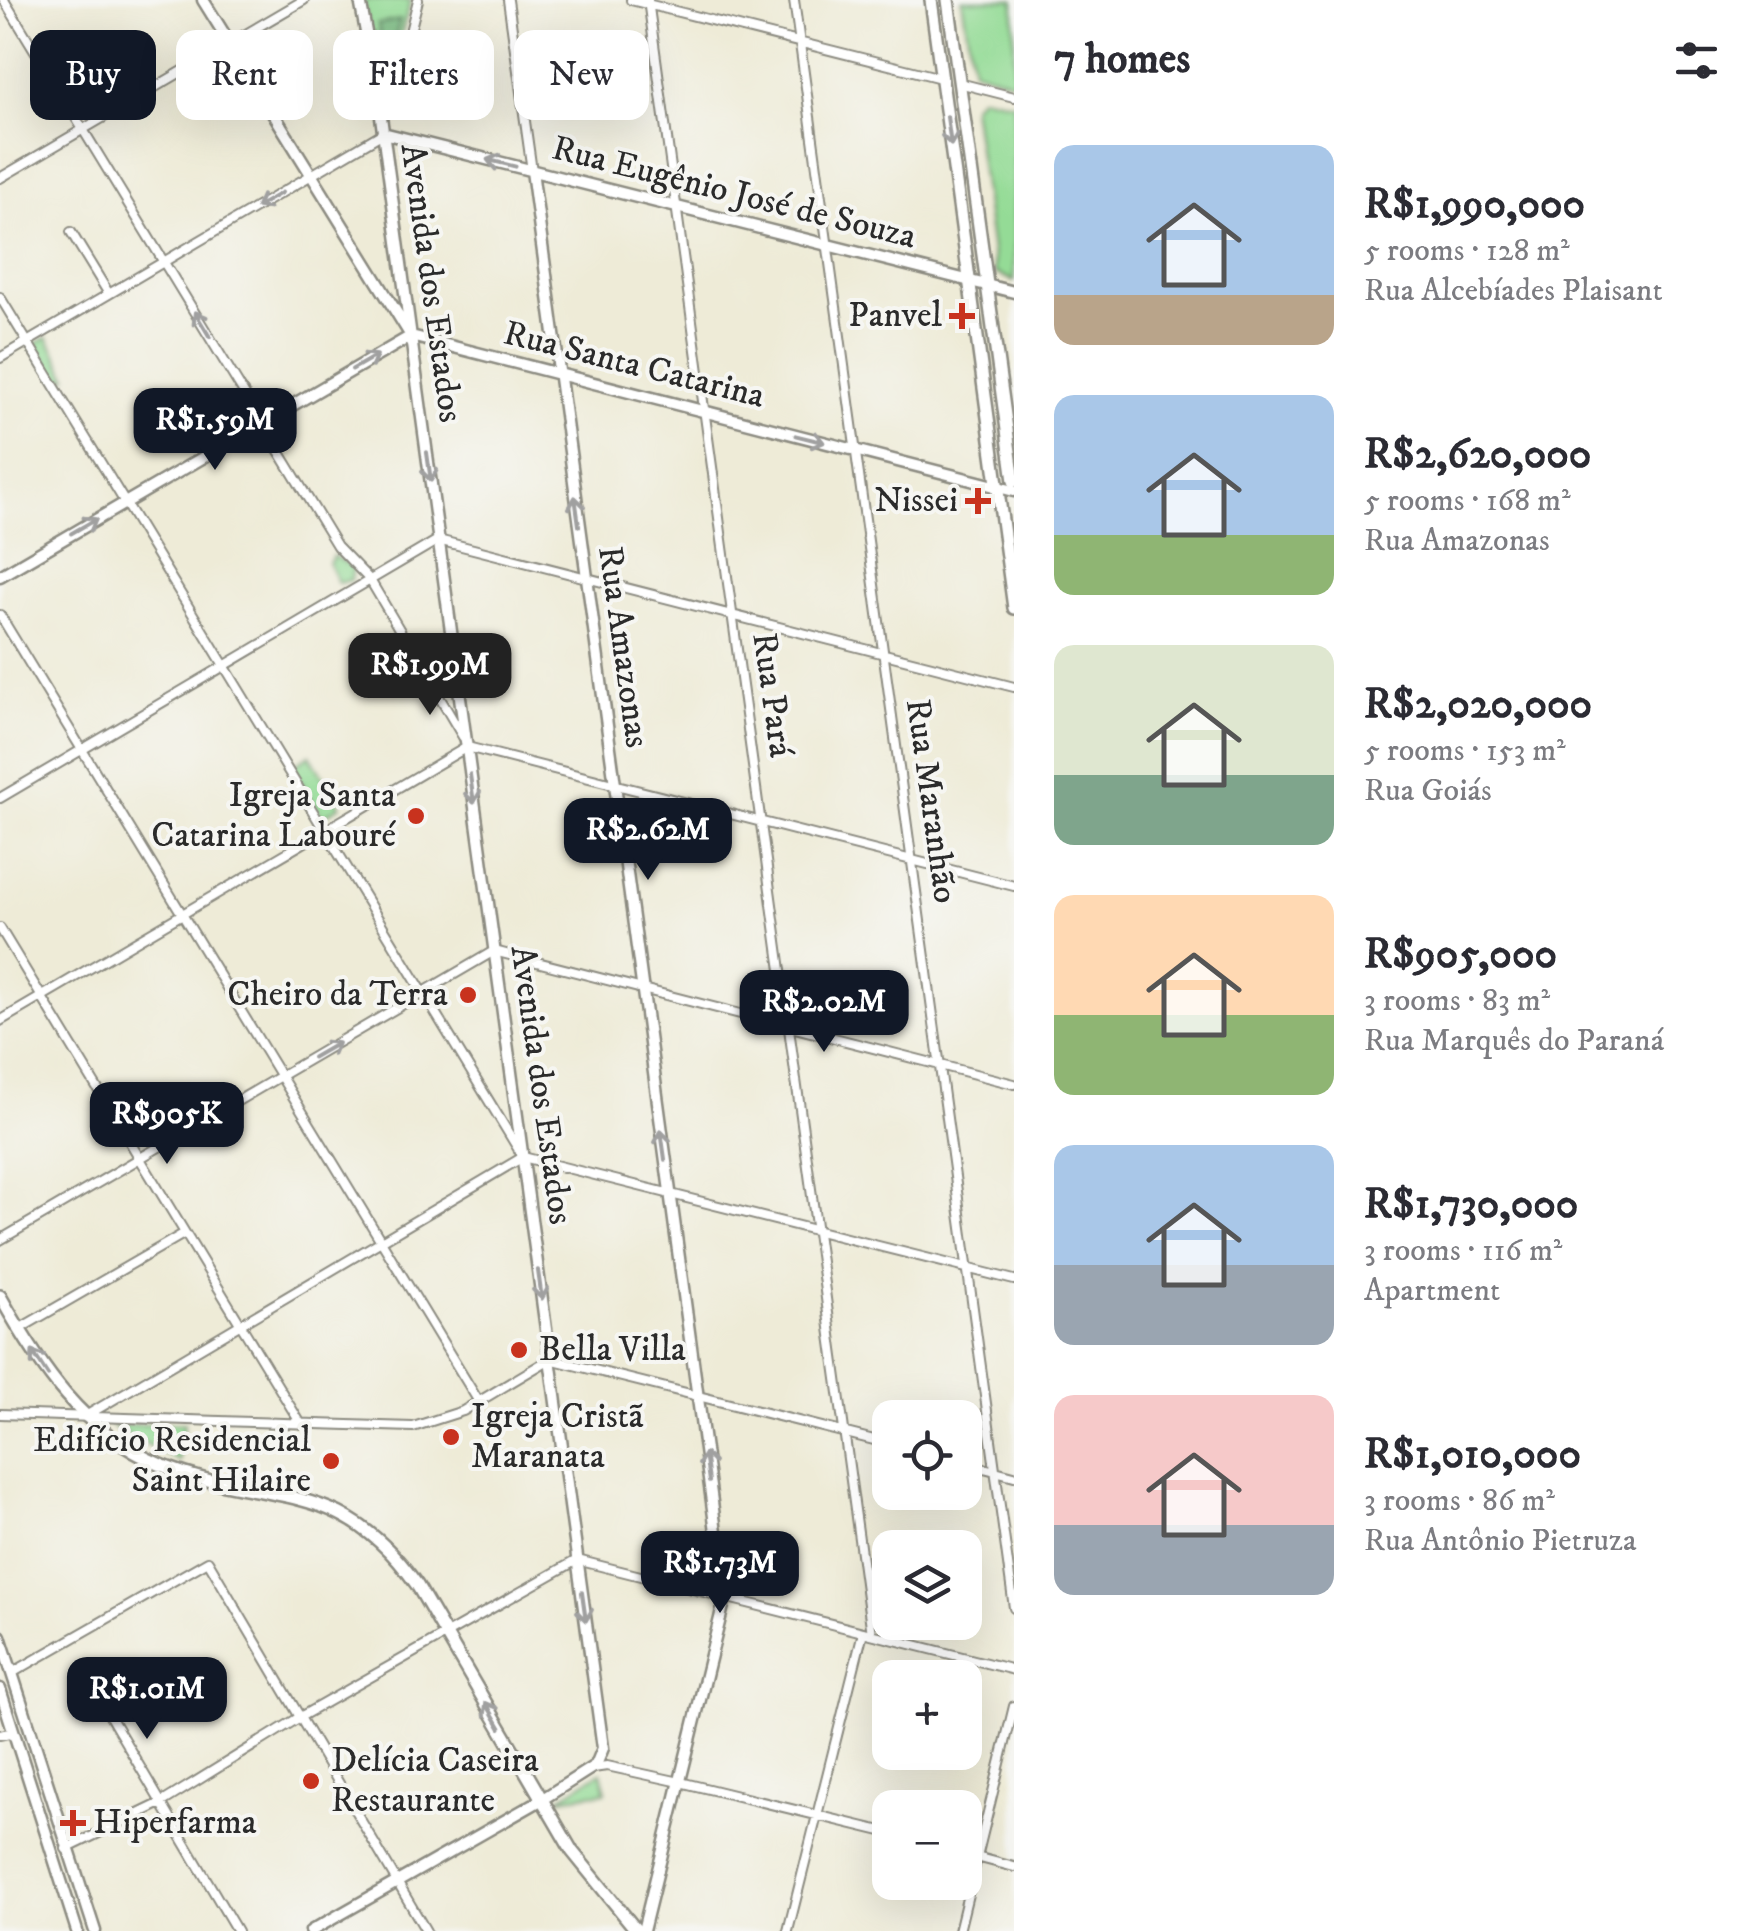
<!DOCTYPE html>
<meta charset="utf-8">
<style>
body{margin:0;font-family:"IM FELL DW Pica",serif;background:#f2f2f3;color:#2b2b33;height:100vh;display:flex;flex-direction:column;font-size:38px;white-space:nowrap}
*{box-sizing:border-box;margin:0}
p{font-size:32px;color:#7c7c81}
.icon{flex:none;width:55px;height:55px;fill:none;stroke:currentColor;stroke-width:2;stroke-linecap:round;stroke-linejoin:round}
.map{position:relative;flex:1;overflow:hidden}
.panel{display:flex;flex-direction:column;background:#fff;width:750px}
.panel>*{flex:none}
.banner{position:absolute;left:30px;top:30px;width:832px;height:90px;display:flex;gap:20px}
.fabs{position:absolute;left:872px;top:1400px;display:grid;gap:20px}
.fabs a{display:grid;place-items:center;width:110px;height:110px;border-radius:20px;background:#fff;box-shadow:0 10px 40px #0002;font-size:50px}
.price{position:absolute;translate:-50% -85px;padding:0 22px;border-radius:20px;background:#111827;color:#fff;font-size:32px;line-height:65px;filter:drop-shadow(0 2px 5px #0008)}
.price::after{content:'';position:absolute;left:50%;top:60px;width:30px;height:22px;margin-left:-15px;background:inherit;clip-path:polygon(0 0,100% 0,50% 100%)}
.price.selected{background:#222;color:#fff}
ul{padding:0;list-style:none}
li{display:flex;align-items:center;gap:30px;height:250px;padding:0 40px}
li span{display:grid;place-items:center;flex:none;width:280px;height:200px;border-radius:20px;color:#555}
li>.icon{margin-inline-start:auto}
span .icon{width:120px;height:120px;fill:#fffc;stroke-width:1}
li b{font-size:42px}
h2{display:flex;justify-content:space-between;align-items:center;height:120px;padding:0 40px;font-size:42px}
.tag{padding:0 35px;border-radius:20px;background:#fff;box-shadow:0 10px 40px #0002;font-size:35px;line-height:90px}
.tag.selected{background:#111827;color:#fff}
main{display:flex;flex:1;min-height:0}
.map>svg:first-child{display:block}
.green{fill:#94db96;stroke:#608360;stroke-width:2.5}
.forest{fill:#77bb7f;stroke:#517355;stroke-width:2.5}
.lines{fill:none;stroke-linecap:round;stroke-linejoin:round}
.street-casing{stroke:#8c8b81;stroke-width:12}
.secondary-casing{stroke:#8c8b81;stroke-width:15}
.primary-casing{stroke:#8c8b81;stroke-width:16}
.street{stroke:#fff;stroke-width:8}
.secondary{stroke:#fff;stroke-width:10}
.primary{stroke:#fff;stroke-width:11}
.oneway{stroke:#a0a0a0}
.poi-dot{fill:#c8321e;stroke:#f6f6f2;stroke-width:4}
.labels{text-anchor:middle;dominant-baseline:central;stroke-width:8;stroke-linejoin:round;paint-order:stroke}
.street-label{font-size:35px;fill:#2b2b2b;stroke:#f6f6f2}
.poi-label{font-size:35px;fill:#2b2b2b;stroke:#f6f6f2;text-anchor:end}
</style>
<main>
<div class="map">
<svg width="1014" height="1931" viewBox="0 0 1014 1931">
<rect width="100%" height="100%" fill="#f6f6f2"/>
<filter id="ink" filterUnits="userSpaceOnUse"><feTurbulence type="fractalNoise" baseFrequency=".01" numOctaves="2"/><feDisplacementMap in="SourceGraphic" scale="20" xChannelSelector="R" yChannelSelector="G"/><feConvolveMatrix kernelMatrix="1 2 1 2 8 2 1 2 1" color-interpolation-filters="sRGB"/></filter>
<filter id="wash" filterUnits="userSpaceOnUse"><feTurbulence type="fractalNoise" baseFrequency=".0048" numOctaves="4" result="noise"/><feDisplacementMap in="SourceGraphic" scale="40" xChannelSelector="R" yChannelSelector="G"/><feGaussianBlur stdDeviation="2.25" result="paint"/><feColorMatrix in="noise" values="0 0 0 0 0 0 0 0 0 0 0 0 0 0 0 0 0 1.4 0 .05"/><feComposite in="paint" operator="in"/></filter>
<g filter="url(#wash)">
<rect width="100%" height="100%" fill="#eeebd7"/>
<!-- green -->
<path class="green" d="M 362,0 L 411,0 L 385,89 Z
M 962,0 L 1014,0 L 1014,82 L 973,69 Z
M 981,96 L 1014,103 L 1014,281 L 995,273 L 972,106 Z
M 47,337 L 68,377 L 58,380 L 35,344 Z
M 333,556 L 353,567 L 351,580 L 338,583 L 329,564 Z
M 310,755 L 340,806 L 322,817 L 292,766 Z
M 184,1423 L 179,1461 L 112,1426 Z
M 601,1772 L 606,1792 L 559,1798 Z"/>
<!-- forest -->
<path class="forest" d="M 400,20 L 388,59 L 384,59 L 378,24 Z"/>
</g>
<g filter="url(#ink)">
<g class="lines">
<defs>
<path id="street" d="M 4,0 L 337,546 L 370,580 L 463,737
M 508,0 L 532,171
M 631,0 L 941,78
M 648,0 L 872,1634
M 794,0 L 1014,1608
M 959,83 L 1014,97
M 379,102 L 397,84 L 418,0
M 0,178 L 304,0
M 71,232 L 109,294
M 0,297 L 520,1152
M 0,358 L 383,133
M 0,615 L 479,1402
M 426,675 L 442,682 L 457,676
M 0,798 L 438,540 L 1014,687
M 0,928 L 301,1424
M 0,1021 L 467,747 L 1014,886
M 0,1240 L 494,951 L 1014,1084
M 19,1329 L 185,1233
M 0,1414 L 413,1427 L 463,1411 L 550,1359 L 890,1444
M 84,1417 L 523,1157 L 1014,1280
M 965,1463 L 1014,1476
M 12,1673 L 208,1561 L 426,1931
M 101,1701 L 237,1931
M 0,1735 L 14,1732
M 593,1768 L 607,1766 L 680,1782 L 890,1833
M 66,1849 L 161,1803 L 300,1717 L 577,1560 L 1014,1670
M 965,1854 L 1014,1867
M 788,1931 L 863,1632
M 959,1931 L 1014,1706"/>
<path id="secondary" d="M 203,0 L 408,331
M 383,133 L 1014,292
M 532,171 L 725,1598 L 643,1931
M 0,576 L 411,336 L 1014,491
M 0,1636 L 95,1931
M 0,1689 L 77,1931
M 311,1931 L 541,1800 L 596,1765 L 603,1748 L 379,102 L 360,0"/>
<path id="primary" d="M 931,0 L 1014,608
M 948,0 L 1014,481
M 0,1296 C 40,1367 82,1432 161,1465 C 266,1508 339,1473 417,1585 L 572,1851 L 637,1931"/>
</defs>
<!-- street casing -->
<use href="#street" class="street-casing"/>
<!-- secondary casing -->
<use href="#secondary" class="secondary-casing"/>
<!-- primary casing -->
<use href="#primary" class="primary-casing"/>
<!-- street -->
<use href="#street" class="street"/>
<!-- secondary -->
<use href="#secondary" class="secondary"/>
<!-- primary -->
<use href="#primary" class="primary"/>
</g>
<!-- one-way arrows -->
<defs><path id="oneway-shaft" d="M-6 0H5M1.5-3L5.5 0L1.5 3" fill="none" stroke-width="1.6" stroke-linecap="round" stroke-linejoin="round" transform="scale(2.5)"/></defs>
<g class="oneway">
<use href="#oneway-shaft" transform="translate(949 131) rotate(82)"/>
<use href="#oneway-shaft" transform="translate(501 163) rotate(-166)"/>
<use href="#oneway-shaft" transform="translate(269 200) rotate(150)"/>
<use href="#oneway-shaft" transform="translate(202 324) rotate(-121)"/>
<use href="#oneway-shaft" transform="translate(365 362) rotate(-30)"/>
<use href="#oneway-shaft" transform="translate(810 439) rotate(14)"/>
<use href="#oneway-shaft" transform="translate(429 467) rotate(82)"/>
<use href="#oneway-shaft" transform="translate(577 511) rotate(-98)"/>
<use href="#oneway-shaft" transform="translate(84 526) rotate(-30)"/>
<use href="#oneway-shaft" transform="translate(472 789) rotate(82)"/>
<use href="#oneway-shaft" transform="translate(326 1050) rotate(-30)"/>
<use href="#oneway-shaft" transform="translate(663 1145) rotate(-98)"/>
<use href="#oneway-shaft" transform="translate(540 1285) rotate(82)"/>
<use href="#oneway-shaft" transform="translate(40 1363) rotate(-123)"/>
<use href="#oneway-shaft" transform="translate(707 1467) rotate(-98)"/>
<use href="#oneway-shaft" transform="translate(584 1607) rotate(82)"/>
<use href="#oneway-shaft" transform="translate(493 1715) rotate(-120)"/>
</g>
</g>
<!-- markers -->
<g class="poi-dot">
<path d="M957 301h10v10h10v10h-10v10h-10v-10h-10v-10h10z"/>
<path d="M973 486h10v10h10v10h-10v10h-10v-10h-10v-10h10z"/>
<circle cx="416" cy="816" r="10"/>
<circle cx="468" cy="995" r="10"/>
<circle cx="519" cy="1350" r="10"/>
<circle cx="451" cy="1437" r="10"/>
<circle cx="331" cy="1461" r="10"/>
<circle cx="311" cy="1781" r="10"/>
<path d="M68 1808h10v10h10v10h-10v10h-10v-10h-10v-10h10z"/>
</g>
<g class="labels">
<!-- street labels -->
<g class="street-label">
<text transform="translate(734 193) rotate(14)">Rua Eugênio José de Souza</text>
<text transform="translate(431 283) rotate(82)">Avenida dos Estados</text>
<text transform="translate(634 365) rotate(14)">Rua Santa Catarina</text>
<text transform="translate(623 647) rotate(82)">Rua Amazonas</text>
<text transform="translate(772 695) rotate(82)">Rua Pará</text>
<text transform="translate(931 801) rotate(82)">Rua Maranhão</text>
<text transform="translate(541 1085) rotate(82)">Avenida dos Estados</text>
</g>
<!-- poi labels -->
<g class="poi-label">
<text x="942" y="316">Panvel</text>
<text x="958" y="501">Nissei</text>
<text x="396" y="796">Igreja Santa<tspan x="396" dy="40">Catarina Labouré</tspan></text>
<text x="448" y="995">Cheiro da Terra</text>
<text x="539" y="1350" text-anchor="start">Bella Villa</text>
<text x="471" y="1417" text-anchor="start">Igreja Cristã<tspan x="471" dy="40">Maranata</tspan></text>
<text x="311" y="1441">Edifício Residencial<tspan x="311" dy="40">Saint Hilaire</tspan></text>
<text x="331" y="1761" text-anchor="start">Delícia Caseira<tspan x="331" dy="40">Restaurante</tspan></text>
<text x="93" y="1823" text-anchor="start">Hiperfarma</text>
</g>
</g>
</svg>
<div class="fabs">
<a><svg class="icon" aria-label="locate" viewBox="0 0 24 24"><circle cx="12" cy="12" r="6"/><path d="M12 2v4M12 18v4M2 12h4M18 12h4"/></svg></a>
<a><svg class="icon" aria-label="layers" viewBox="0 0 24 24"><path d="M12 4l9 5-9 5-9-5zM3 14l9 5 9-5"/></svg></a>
<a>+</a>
<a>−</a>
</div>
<b class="price" style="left:215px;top:473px">R$1.59M</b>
<b class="price selected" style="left:430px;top:718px">R$1.99M</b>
<b class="price" style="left:648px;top:883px">R$2.62M</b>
<b class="price" style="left:824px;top:1055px">R$2.02M</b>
<b class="price" style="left:167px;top:1167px">R$905K</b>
<b class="price" style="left:720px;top:1616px">R$1.73M</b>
<b class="price" style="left:147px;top:1742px">R$1.01M</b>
<div class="banner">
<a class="tag selected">Buy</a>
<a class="tag">Rent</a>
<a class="tag">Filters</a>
<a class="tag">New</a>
</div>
</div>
<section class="panel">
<h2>7 homes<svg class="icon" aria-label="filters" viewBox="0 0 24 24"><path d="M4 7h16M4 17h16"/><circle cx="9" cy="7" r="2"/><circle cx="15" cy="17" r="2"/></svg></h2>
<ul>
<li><span style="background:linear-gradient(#a9c7e8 75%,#b9a48a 0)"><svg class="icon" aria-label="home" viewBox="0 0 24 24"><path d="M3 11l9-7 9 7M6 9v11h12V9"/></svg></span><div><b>R$1,990,000</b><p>5 rooms · 128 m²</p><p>Rua Alcebíades Plaisant</p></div></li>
<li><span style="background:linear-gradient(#a9c7e8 70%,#8fb573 0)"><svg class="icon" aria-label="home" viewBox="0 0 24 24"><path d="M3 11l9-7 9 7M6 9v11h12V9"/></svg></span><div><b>R$2,620,000</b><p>5 rooms · 168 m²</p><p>Rua Amazonas</p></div></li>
<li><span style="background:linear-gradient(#dfe7d0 65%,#7fa58c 0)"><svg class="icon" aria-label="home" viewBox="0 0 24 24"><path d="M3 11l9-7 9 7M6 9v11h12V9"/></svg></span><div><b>R$2,020,000</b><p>5 rooms · 153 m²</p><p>Rua Goiás</p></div></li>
<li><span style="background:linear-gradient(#ffd9b3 60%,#8fb573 0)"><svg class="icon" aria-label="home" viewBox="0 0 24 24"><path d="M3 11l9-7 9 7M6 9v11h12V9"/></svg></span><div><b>R$905,000</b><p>3 rooms · 83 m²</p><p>Rua Marquês do Paraná</p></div></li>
<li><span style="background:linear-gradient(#a9c7e8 60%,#9aa5b1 0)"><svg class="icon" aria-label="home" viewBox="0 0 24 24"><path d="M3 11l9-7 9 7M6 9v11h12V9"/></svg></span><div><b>R$1,730,000</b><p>3 rooms · 116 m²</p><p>Apartment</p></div></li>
<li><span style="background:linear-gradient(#f6c9c9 65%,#9aa5b1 0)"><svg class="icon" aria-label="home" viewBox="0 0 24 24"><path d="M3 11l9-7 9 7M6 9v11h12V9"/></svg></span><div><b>R$1,010,000</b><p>3 rooms · 86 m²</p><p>Rua Antônio Pietruza</p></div></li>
</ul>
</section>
</main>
